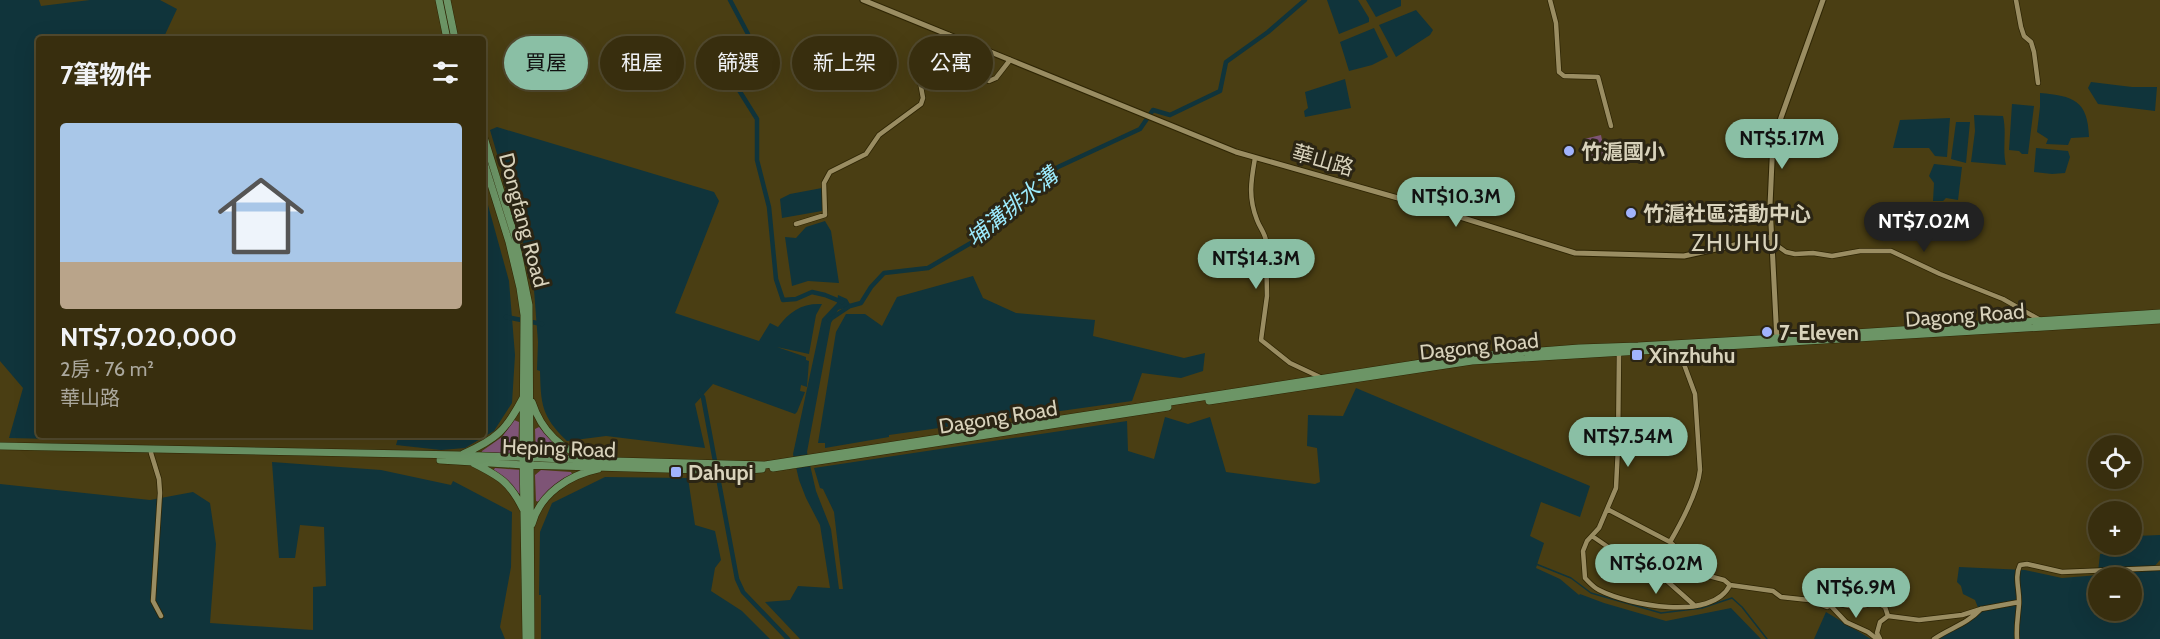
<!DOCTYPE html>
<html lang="zh-TW">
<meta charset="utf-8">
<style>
body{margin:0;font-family:Cabin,"Noto Sans TC",sans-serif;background:#3f3617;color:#f1f3f6;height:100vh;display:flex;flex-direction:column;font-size:22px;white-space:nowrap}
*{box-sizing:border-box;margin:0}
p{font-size:20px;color:#aba89e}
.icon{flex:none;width:33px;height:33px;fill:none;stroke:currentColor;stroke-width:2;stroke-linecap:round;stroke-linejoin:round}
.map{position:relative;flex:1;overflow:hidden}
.sheet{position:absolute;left:36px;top:36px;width:450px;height:402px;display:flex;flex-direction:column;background:#382e0e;border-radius:6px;box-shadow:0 6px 24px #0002,0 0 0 2px #524a2e}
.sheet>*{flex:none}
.guide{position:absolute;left:504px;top:36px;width:570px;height:54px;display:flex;gap:12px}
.buttons{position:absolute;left:2088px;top:435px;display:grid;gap:12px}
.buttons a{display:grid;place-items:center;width:54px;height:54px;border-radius:50%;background:#382e0e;box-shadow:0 6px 24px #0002,0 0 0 2px #524a2e;font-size:30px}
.price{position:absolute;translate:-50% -51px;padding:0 14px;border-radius:21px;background:#8abfa5;color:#111;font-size:20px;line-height:39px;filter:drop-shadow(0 2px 3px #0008)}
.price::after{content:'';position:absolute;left:50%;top:36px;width:18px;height:14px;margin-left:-9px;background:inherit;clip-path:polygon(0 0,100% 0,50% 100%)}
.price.active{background:#222;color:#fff}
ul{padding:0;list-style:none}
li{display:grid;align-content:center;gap:12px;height:318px;padding:0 24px}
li+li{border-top:2px solid #524a2e}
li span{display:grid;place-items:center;height:186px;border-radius:6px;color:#555}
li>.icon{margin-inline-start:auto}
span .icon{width:108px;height:108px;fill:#fffc;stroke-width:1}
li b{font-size:26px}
h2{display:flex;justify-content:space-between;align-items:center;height:72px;padding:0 24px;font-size:26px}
.tag{padding:0 21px;border-radius:27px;background:#382e0e;box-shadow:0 6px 24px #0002,0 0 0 2px #524a2e;font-size:21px;line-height:54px}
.tag.active{background:#8abfa5;color:#111}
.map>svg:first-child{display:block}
.green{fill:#7e5476}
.water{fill:#10343b;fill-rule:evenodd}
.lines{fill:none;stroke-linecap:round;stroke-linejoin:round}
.stream{stroke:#10343b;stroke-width:1.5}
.canal{stroke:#10343b;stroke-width:4.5}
.minor-casing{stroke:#2e2504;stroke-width:6}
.tertiary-casing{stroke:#2e2504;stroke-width:7}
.primary-casing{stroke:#2e2504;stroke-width:8}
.minor{stroke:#9a8d62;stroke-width:4.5}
.tertiary{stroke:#9a8d62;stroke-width:5}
.primary{stroke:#6c9566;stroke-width:7}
.poi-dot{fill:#a1b3fd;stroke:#2b2514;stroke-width:2}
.labels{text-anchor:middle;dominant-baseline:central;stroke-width:6;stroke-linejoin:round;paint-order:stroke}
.poi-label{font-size:21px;font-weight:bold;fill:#d8d2bb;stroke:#2b2514;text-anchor:start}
.street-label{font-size:21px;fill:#d8d2bb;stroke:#2b2514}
.water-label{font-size:22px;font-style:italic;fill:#9cebfd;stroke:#2b2514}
.quarter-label{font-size:24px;letter-spacing:1.5px;fill:#d8d2bb;stroke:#2b2514}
</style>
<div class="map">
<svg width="2160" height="639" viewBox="0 0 2160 639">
<rect width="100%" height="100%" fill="#4a3e13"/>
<!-- green -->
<path class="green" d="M 1601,135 L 1606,159 L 1589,163 L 1584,139 Z
M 514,420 L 519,422 L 518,456 L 481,454 L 482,451 L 502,437 Z
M 539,427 L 554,444 L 568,454 L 567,458 L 536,457 L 535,429 Z
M 495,468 L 521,470 L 522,492 L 519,494 L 507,481 L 493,471 Z
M 541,470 L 571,472 L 572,474 L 539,502 L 536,501 L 535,475 Z"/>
<!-- water -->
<path class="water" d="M 0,0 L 39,0 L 41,6 L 90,0 L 160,0 L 177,9 L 163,39 L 39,39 L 39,435 L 54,435 L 53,439 L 9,438 L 23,388 L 0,361 Z
M 1327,0 L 1358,0 L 1369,18 L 1369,22 L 1339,34 Z
M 1366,0 L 1401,0 L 1401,6 L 1376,17 Z
M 1416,10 L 1433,30 L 1430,35 L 1396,57 L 1379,25 Z
M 1374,28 L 1388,57 L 1372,65 L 1349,71 L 1340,42 Z
M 1345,79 L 1351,108 L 1305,117 L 1304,111 L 1308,108 L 1305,92 Z
M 2091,82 L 2132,87 L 2157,87 L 2155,111 L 2098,104 L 2088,88 Z
M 2040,93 C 2073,96 2088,100 2089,137 L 2071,138 L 2068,145 L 2046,144 L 2048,139 L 2037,132 L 2040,107 Z
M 2012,104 L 2034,106 L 2028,154 L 2022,154 L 2019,151 L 2009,150 Z
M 1974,115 L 2003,116 C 2007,133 2002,149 2006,165 L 1971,162 L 1975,131 Z
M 1950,118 L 1947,157 L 1935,156 L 1929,148 L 1893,148 L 1900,120 Z
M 1956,122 L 1970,122 L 1966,163 L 1951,159 Z
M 497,127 L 714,192 L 719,201 L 675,313 L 759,341 L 770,323 L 778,327 C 790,311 802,303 822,304 L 816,315 L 809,354 L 777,347 L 806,357 L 806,360 L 809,361 L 807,387 L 801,385 L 800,391 L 805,392 L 797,412 L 795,414 L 713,384 L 695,404 L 705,448 L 606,436 L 567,441 C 541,416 541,404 540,371 L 537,370 L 538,342 L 533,277 L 490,130 Z
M 2036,148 L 2068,151 L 2070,157 L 2065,173 L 2052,174 L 2034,172 Z
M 1934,164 L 1962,167 L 1958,200 L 1946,198 L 1943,201 L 1933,201 L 1934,183 L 1929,176 Z
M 483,187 L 509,281 L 515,355 L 512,403 L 494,431 L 465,448 L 441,450 L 396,445 L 399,435 L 483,435 Z
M 822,188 L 822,211 L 782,218 L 780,199 L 790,194 Z
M 825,221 L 831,231 L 839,283 L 808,281 L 792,286 L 785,237 L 796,238 L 806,227 Z
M 973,276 L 983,298 L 1016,313 L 1095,320 L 1093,336 L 1184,358 L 1205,353 L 1203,371 L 1181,378 L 1142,373 L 1132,401 L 889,435 L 889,437 L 825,448 L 825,443 L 818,443 L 836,332 L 846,314 L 865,314 L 882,326 L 897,297 Z
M 838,295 L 847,299 L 851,306 L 838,310 L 831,323 L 807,452 L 816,491 L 831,529 L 839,589 L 843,589 L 834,512 L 823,489 L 820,488 L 814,468 L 1127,421 L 1128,451 L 1154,459 L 1165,417 L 1188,424 L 1210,417 L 1226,472 L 1315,484 L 1320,482 L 1317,448 L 1307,446 L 1308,415 L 1343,416 L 1356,388 L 1590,486 L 1580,517 L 1541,502 L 1530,536 L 1544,543 L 1536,568 L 1560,579 L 1579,595 L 1580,594 L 1604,603 L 1666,621 L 1731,608 L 1761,639 L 800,639 L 765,602 L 790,600 L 798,586 L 830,588 L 820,525 L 806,498 L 799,480 L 793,454 L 822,319 L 837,303 Z
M 272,462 L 381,470 L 451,485 L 453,481 L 512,512 L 511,567 L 500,627 L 505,639 L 0,639 L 0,484 L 150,500 L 193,492 L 210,503 L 216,544 L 210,623 L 313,630 L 313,587 L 326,586 L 324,527 L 300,525 L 295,558 L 279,558 Z
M 605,477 L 688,478 L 695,525 L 715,531 L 721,560 L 715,568 L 711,591 L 742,611 L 770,639 L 541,639 L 541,595 L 539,595 L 540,532 L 552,503 Z
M 2132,526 L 2136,526 L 2136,536 L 2160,535 L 2160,560 L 2153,568 L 2098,572 L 2100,554 L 2120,551 L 2120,545 L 2132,544 Z
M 1959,567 L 2025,570 L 2062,578 L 2160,570 L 2160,639 L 1936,639 L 1979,610 L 1975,600 L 1963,594 L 1961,586 L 1957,582 ZM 2098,578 L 2132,578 L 2132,610 L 2098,610 Z
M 1826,612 L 1871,639 L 1814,639 Z"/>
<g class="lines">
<!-- stream -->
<path class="stream" d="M 1536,564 L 1571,578 L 1591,593 L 1661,613 L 1702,608 L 1732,598 L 1742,607 L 1767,639"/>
<!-- canal -->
<path class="canal" d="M 730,0 L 748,34 L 749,51 L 737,87 L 757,119 L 757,160 L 769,207 L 776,279 L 783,300 L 796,299 L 812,292 L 825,295 L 842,302
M 506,317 L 542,324
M 829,320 L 850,306 L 861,303 L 871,287 L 884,273 L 928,268 L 988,233 L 1004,218 L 1017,198 L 1058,167 L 1140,129 L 1153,110 L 1170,115 L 1220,91 L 1226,62 L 1268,32 L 1305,0
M 700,393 L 703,397 L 737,579 L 743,592 L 788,639"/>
<defs>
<path id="minor" d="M 1550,0 L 1556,23 L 1559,72 L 1564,76 L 1598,77 L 1611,126
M 2016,0 L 2021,27 L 2024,36 L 2031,42 L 2034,52 L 2038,83
M 948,57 L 968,65 L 989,81 L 996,78 L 1010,60
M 1255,158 C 1251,181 1248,197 1257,220 C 1260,228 1265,233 1266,241 L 1267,296 L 1261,340 L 1290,363 L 1322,378
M 796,224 L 825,215 L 824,183 L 830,172 L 866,154 L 879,135 L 921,104 L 923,98 L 919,76 L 948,57 L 947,42 L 949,35
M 1772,242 L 1786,252 L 1795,254 L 1813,253 L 1832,256 L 1860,251 L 1891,251 L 1940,274 L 2003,299 L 2042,321
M 1619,352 L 1618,447 L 1616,488 L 1599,528 L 1587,541 L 1583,551 L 1585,578 C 1589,582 1593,587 1599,590 C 1628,605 1712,622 1730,585
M 151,453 L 159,479 L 160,493 L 153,601 L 161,616
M 1607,509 L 1670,542 L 1705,575 L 1724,580 L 1730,585 L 1773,591 L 1781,597 L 1809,600 L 1827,607 L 1836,603 L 1837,597
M 1592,536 L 1627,560 L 1667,581 L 1694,605
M 1670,542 C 1681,523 1698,492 1700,470 L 1695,394 L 1678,348
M 1836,603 C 1855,608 1858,608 1876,602 L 1885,607 L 1888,616
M 1831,606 L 1846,622 L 1868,632 L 1877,639
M 1880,639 L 1877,633 L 1880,622 L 1888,616 L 1919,620 L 1962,615 L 1981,609 L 2019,602
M 1934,639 C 1950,628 1967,624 1981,609
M 2017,639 C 2016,626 2018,617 2019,604 C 2020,591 2014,577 2020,565 L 2027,564 L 2062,572 L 2160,568"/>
<path id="tertiary" d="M 863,0 L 1236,152 L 1412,202 L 1575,253 L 1684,256 L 1771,237
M 1777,341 L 1770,205 L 1773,140 L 1823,0"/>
<path id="primary" d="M 439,0 L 447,39
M 447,0 L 455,39
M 483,134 L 515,237 L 529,305 L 531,639
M 483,159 L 509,242 L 520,288 L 524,315 L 523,453 L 526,639
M 1209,401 L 1472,361 L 2160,320
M 532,402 C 541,430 562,452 591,458
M 0,446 L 461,455 L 614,461 L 765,465 L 1460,357 L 1579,348 L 1638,346 L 1777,338 L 2160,313
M 463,454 C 497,439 506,430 523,398
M 440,460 L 524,465 L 735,471 L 762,469
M 473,463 C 499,476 510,482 523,509
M 773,468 L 1168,407
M 532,524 C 540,494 569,475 598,469"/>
</defs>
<!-- minor casing -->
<use href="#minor" class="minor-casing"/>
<!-- tertiary casing -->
<use href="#tertiary" class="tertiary-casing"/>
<!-- primary casing -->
<use href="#primary" class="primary-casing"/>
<!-- minor -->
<use href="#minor" class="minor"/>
<!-- tertiary -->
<use href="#tertiary" class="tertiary"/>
<!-- primary -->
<use href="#primary" class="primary"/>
</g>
<!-- markers -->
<g class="poi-dot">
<circle cx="1569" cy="151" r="6"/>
<circle cx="1631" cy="213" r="6"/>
<circle cx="1767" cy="332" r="6"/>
<rect x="1631" y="349" width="12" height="12" rx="3"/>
<rect x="670" y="466" width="12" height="12" rx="3"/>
</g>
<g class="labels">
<!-- poi labels -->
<g class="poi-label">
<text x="1581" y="151">竹滬國小</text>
<text x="1643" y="213">竹滬社區活動中心</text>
<text x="1779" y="332">7-Eleven</text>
<text x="1649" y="355">Xinzhuhu</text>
<text x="688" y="472">Dahupi</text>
</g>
<!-- street labels -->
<g class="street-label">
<text transform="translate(1323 160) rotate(16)">華山路</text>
<text transform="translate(524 220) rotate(75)">Dongfang Road</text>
<text transform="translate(1965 315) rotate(-4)">Dagong Road</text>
<text transform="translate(1479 346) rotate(-6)">Dagong Road</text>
<text transform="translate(998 417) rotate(-9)">Dagong Road</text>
<text transform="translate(559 448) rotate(2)">Heping Road</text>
</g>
<!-- water labels -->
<g class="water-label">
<text transform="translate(1012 207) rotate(-39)">埔溝排水溝</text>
</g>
<!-- quarter labels -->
<g class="quarter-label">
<text x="1736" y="242">ZHUHU</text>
</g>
</g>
</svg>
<div class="buttons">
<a><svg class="icon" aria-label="locate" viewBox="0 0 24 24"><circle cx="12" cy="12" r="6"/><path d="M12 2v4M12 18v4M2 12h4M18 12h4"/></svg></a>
<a>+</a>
<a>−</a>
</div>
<b class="price" style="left:1782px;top:170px">NT$5.17M</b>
<b class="price" style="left:1456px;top:228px">NT$10.3M</b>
<b class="price active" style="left:1924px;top:253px">NT$7.02M</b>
<b class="price" style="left:1256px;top:290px">NT$14.3M</b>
<b class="price" style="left:1628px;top:468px">NT$7.54M</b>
<b class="price" style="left:1656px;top:595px">NT$6.02M</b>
<b class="price" style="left:1856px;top:619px">NT$6.9M</b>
<div class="guide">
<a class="tag active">買屋</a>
<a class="tag">租屋</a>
<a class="tag">篩選</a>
<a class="tag">新上架</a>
<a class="tag">公寓</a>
</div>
<section class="sheet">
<h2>7筆物件<svg class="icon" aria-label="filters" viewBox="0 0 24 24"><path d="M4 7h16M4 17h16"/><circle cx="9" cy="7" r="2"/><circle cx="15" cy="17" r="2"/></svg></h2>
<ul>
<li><span style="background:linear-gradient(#a9c7e8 75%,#b9a48a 0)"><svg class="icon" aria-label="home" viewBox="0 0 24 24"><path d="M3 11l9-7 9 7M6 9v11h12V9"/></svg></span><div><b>NT$7,020,000</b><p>2房 · 76 m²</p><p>華山路</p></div></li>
</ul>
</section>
</div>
